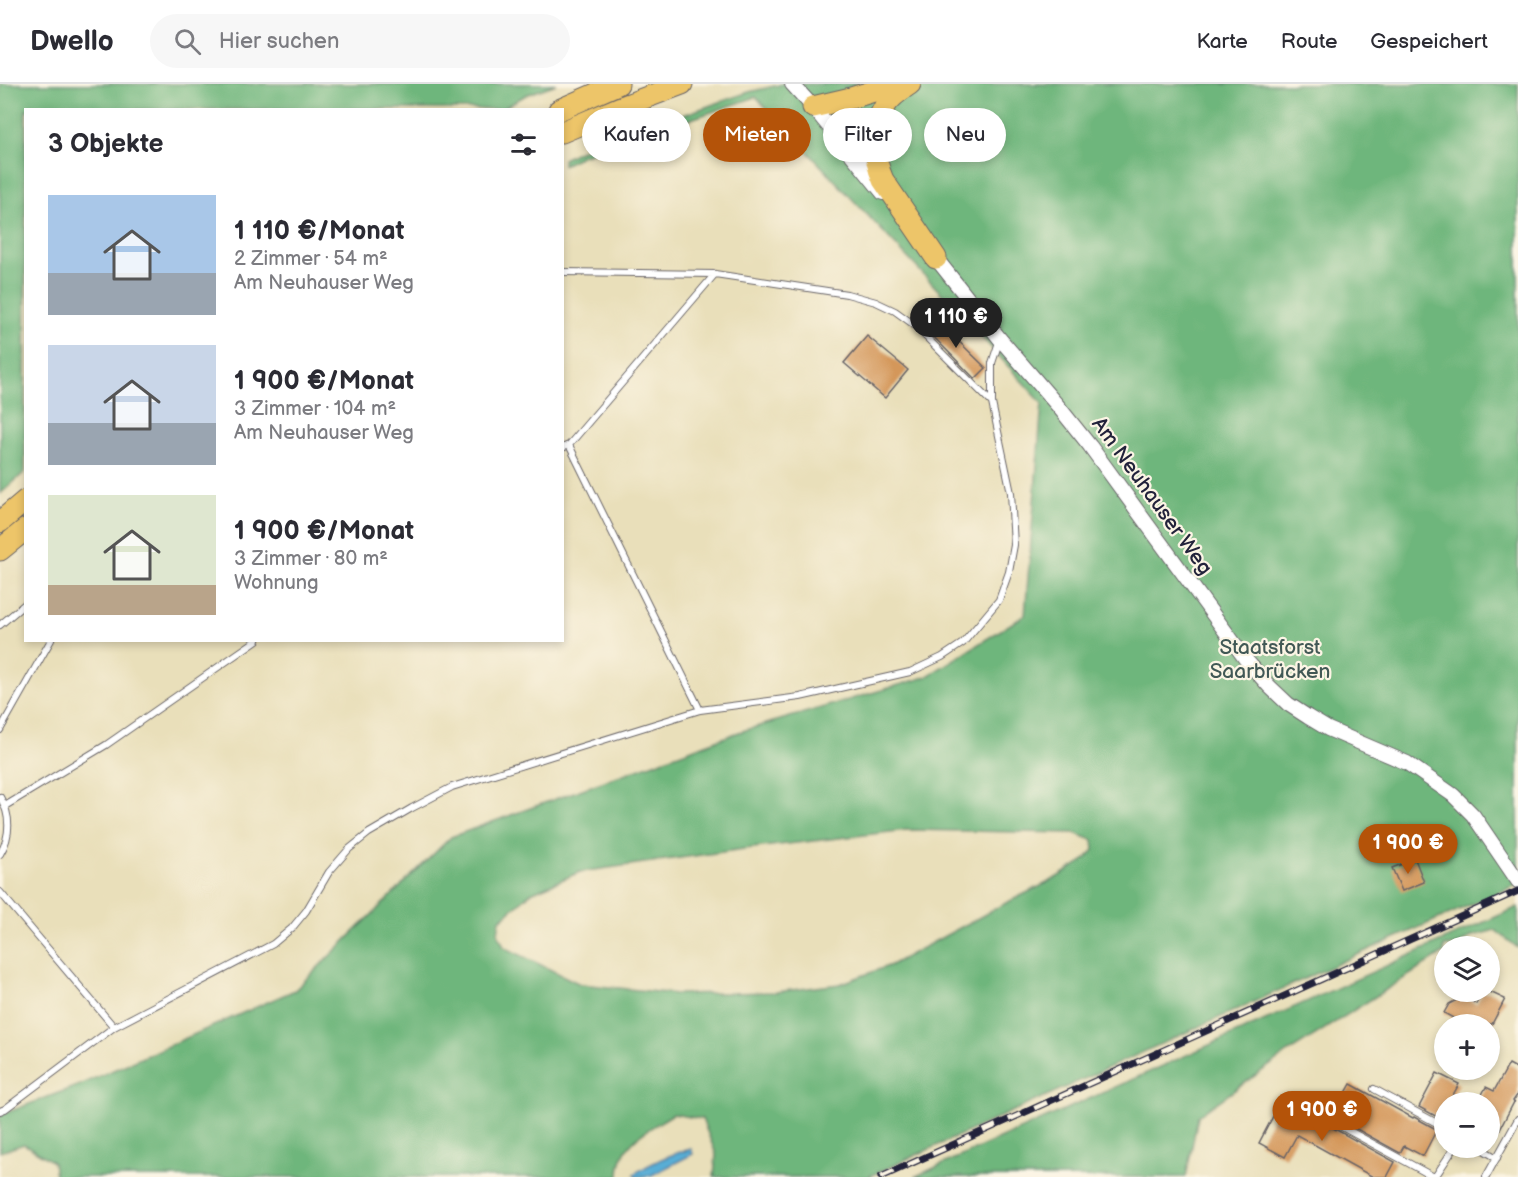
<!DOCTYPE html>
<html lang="de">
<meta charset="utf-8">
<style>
body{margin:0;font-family:"Balsamiq Sans",sans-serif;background:#f7f7f7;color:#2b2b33;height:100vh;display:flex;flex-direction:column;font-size:22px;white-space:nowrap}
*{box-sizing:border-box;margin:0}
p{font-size:20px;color:#7c7c81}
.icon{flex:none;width:33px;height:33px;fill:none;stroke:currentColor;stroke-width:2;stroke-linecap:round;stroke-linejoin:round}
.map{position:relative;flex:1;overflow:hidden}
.drawer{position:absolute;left:24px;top:24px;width:540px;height:534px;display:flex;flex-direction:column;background:#fff;border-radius:0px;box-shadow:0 3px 9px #0003}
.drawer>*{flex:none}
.top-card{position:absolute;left:582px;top:24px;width:570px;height:54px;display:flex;gap:12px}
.controls{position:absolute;left:1434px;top:852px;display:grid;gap:12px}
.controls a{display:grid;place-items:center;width:66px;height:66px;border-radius:50%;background:#fff;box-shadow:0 3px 9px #0003;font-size:30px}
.price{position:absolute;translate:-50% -51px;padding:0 14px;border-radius:21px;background:#b45309;color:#fff;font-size:20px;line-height:39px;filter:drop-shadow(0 2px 3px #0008)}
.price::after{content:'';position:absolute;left:50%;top:36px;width:18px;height:14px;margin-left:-9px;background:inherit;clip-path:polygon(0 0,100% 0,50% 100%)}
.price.on{background:#222;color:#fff}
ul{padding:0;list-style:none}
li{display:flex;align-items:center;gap:18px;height:150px;padding:0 24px}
li span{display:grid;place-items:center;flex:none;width:168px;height:120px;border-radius:0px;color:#555}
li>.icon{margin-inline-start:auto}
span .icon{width:72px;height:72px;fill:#fffc;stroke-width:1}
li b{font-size:26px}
h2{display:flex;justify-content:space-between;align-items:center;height:72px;padding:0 24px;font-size:26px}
.tag{padding:0 21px;border-radius:27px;background:#fff;box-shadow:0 3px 9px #0003;font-size:21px;line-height:54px}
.tag.on{background:#b45309;color:#fff}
header{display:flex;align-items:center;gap:36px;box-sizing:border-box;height:84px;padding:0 30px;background:#fff;border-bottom:2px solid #e1e1e2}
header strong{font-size:28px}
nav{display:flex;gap:33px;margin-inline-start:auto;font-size:21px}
.search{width:420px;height:54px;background:#f7f7f7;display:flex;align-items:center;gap:15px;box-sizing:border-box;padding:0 21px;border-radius:33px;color:#7c7c81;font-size:22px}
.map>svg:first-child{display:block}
.forest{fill:#6eb67c;stroke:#486c5c;stroke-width:1.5;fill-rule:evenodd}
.water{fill:#59add5;stroke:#3e6888;stroke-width:1.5}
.building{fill:#d4975a}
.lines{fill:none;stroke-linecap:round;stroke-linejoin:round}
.service-casing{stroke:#686467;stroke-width:8}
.tertiary-casing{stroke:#686467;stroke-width:16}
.motorway-casing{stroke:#686467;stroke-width:23}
.service{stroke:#fff;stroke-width:6}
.tertiary{stroke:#fff;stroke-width:14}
.motorway{stroke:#edc569;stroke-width:21}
.rail-casing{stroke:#22223b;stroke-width:7}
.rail{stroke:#fcf5e5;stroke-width:4.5;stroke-dasharray:14;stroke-linecap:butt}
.labels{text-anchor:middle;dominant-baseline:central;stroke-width:4.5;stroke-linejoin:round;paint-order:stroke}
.street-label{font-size:21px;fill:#22223b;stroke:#fcf5e5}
.park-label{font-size:21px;fill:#415855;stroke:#fcf5e5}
</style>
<header>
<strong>Dwello</strong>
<div class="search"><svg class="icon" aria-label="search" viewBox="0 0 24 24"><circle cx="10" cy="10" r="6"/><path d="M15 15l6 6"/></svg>Hier suchen</div>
<nav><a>Karte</a><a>Route</a><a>Gespeichert</a></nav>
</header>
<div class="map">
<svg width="1518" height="1093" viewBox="0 0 1518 1093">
<rect width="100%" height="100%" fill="#fcf5e5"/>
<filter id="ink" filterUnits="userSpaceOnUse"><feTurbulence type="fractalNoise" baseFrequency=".0167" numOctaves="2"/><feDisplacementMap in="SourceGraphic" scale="12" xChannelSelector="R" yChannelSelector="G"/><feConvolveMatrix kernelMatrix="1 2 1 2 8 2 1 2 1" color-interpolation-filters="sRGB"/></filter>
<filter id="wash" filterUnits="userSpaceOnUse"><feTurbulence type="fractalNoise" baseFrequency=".008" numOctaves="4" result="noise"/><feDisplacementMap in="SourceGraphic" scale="24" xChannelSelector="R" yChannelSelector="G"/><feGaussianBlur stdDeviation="1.35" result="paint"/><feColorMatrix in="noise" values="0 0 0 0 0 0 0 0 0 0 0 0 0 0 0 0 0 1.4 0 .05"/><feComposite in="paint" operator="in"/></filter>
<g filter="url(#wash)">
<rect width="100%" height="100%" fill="#e9dfba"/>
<!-- forest -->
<path class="forest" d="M 0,0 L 556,0 L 526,11 L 502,25 L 26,26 L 25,388 L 0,410 Z
M 783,0 L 1518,0 L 1518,800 L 1379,861 L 868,1093 L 714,1093 L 716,1070 L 702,1035 L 673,1030 C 647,1047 618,1058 619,1093 L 55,1093 L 53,1078 L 24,1060 L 0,1068 L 0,1031 L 77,1002 L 295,906 L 451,753 L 739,648 L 926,593 L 1025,531 L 1042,319 L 939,207 L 756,13 L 581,72 L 563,81 L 563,75 L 579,67 L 749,8 ZM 907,746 L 1074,749 L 1093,756 L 1094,766 L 1085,776 L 1051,797 L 1004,820 L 891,881 L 840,900 L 776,908 L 677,910 L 580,900 L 504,863 L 498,849 L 500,836 L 531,809 L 580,788 L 744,765 Z
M 1518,823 L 1518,864 L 1495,846 L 1473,852 L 1456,862 L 1444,862 L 1444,869 L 1293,965 L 1198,1032 L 1186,1093 L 914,1093 Z"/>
<!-- water -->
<path class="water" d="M 691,1065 L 693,1070 L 652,1091 L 636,1093 L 634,1090 C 652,1078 670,1070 691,1065 Z"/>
<g id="blocks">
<!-- building -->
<path class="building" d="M 936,235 L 986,284 L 975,295 L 926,245 Z
M 867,252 L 908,286 L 885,314 L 844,279 Z
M 1415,775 L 1424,798 L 1402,807 L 1392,784 Z
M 1483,908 L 1490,908 L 1505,915 L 1492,940 L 1464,940 L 1444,929 L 1449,920 L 1464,912 L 1476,920 Z
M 1509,980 L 1518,985 L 1518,1010 L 1513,1017 L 1515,1018 L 1514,1018 L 1490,1064 L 1490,1018 L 1478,1018 L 1486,1003 L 1494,1007 Z
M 1437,989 L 1459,1000 L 1449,1018 L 1444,1018 L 1444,1028 L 1441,1035 L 1419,1023 Z
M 1351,1000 L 1413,1034 L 1414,1033 L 1436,1045 L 1435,1046 L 1436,1047 L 1423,1072 L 1404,1062 L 1400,1069 L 1333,1032 Z
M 1280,1019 L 1321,1041 L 1322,1038 L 1395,1078 L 1387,1093 L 1373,1093 L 1297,1051 L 1285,1073 L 1259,1059 Z"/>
</g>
</g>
<g filter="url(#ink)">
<use href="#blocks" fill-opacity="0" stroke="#686467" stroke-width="1.5"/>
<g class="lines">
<defs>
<path id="service" d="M 562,188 L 715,190 L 847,210 L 876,218 L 895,227 L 913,240 L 992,319
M 913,240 L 923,230 L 929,228 L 963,233 L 979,228
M 569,361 L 700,626
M 562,364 L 569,361 L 715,190
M 0,541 L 26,519
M 0,646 L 51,556
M 0,713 C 11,731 11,752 0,770
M 5,722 L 106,661 L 257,556
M 0,808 L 114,943
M 1374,1005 L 1444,1043
M 1298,1019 L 1434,1093
M 0,1027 L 5,1025 L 114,943 L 273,860 L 292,844 L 306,827 L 329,788 L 349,765 L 369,749 L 412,724 L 452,703 L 700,626 L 800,613 L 910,588 L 942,573 L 963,559 L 999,516 L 1009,488 L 1014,461 L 1011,409 L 992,319 L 992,279 L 1000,255
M 1480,1064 L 1497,1074
M 1435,1093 L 1454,1064
M 1486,1093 L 1518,1035"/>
<path id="tertiary" d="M 792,0 L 813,23 L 883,109
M 931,168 L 1000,255 L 1058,322 L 1090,362 L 1247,577 L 1269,602 L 1288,620 L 1308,633 L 1328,645 L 1407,679 L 1453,711 L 1473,731 L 1518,797"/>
<path id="motorway" d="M 910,0 C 901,6 891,12 885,22 C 871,44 873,73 883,96 L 936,174
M 813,23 L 851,14 L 897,0
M 559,26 L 618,0
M 562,48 L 621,23 L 682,0
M 0,438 L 26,416
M 0,466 L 26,445"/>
</defs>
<!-- service casing -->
<use href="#service" class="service-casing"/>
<!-- tertiary casing -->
<use href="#tertiary" class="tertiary-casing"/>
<!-- motorway casing -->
<use href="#motorway" class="motorway-casing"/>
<!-- service -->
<use href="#service" class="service"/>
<!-- tertiary -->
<use href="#tertiary" class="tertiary"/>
<!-- motorway -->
<use href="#motorway" class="motorway"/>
<defs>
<path id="rail" d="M 881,1093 L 1518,807"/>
</defs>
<!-- rail casing -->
<use href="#rail" class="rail-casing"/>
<!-- rail -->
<use href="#rail" class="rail"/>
</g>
</g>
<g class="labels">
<!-- street labels -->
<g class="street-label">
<text transform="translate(1152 412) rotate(54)">Am Neuhauser Weg</text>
</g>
<!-- park labels -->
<g class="park-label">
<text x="1270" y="563">Staatsforst<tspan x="1270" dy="24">Saarbrücken</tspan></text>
</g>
</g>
</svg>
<div class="controls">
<a><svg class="icon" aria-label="layers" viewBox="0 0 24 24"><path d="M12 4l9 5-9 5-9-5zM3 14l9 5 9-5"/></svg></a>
<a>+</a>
<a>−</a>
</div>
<b class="price on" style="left:956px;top:265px">1 110 €</b>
<b class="price" style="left:1408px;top:791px">1 900 €</b>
<b class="price" style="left:1322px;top:1058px">1 900 €</b>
<div class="top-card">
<a class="tag">Kaufen</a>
<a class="tag on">Mieten</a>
<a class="tag">Filter</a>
<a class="tag">Neu</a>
</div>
<section class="drawer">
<h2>3 Objekte<svg class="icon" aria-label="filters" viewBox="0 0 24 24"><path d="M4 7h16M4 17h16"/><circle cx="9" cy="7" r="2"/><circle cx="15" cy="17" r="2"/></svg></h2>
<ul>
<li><span style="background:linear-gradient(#a9c7e8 65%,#9aa5b1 0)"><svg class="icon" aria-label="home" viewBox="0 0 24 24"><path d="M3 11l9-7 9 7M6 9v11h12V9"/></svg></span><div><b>1 110 €/Monat</b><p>2 Zimmer · 54 m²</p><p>Am Neuhauser Weg</p></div></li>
<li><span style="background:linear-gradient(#c9d6e8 65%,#9aa5b1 0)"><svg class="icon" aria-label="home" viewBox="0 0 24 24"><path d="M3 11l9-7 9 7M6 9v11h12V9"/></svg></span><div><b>1 900 €/Monat</b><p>3 Zimmer · 104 m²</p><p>Am Neuhauser Weg</p></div></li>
<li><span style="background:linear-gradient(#dfe7d0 75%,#b9a48a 0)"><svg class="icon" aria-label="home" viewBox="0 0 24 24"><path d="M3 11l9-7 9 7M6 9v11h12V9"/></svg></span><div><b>1 900 €/Monat</b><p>3 Zimmer · 80 m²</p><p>Wohnung</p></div></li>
</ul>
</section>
</div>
